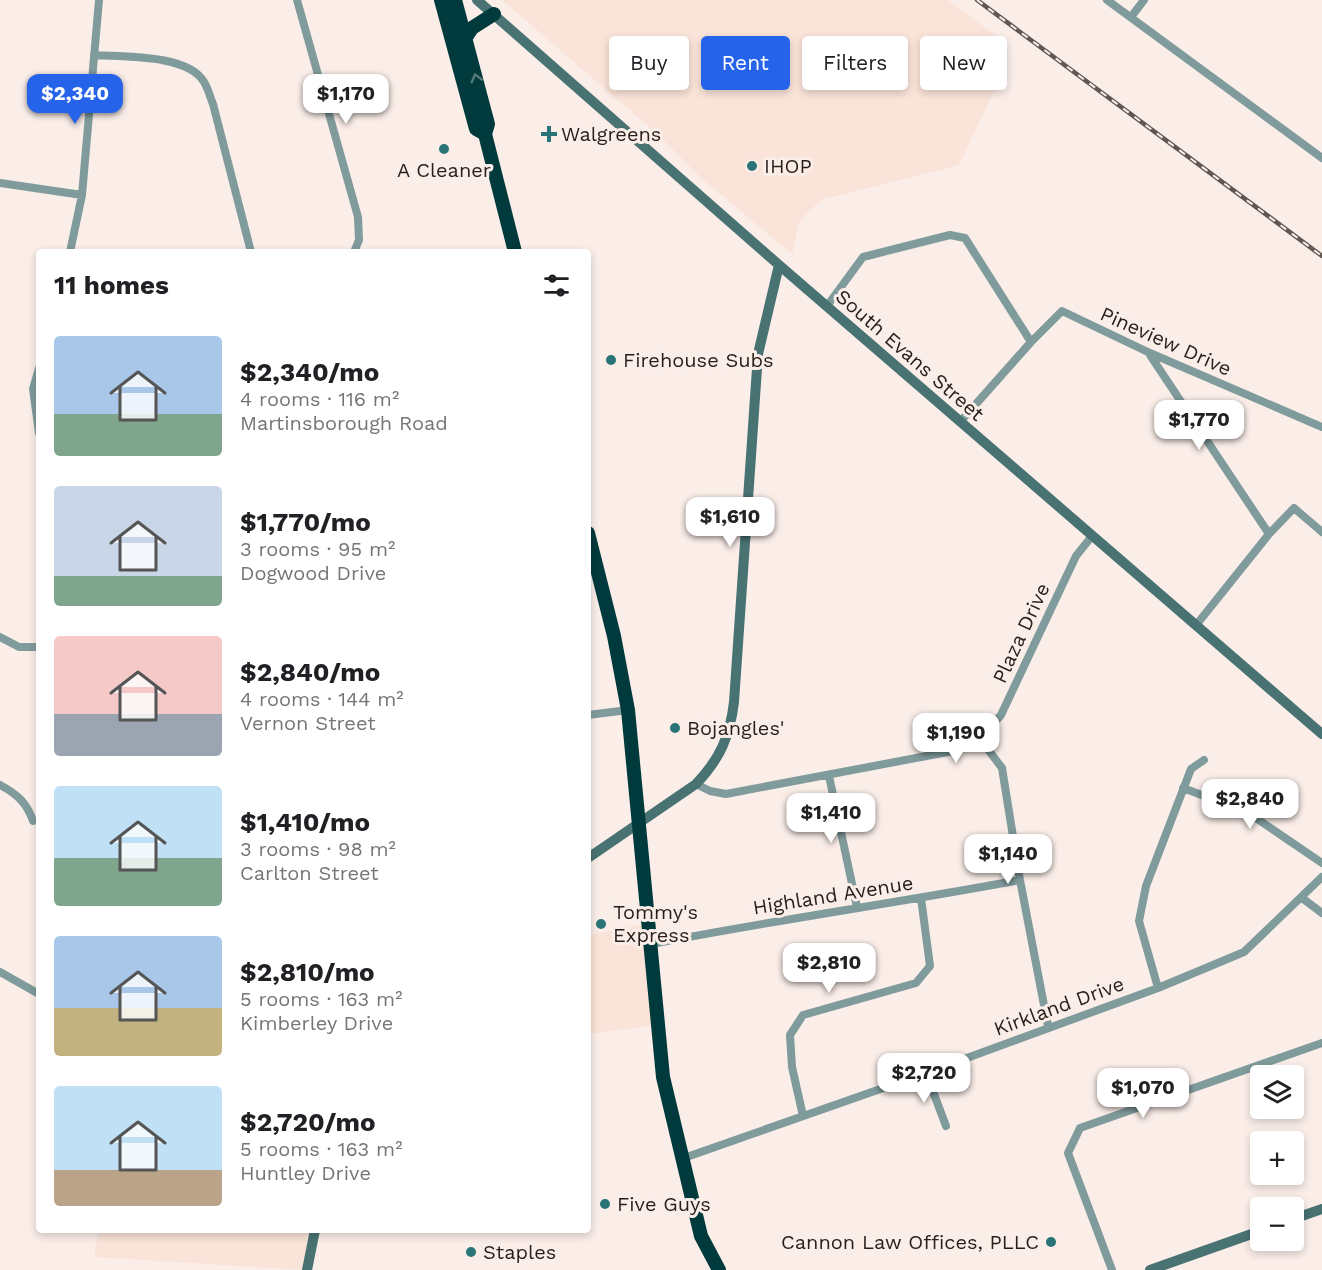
<!DOCTYPE html>
<meta charset="utf-8">
<style>
body{margin:0;font-family:"Work Sans",sans-serif;background:#f2f2f2;color:#202124;height:100vh;display:flex;flex-direction:column;font-size:22px;white-space:nowrap}
*{box-sizing:border-box;margin:0}
p{font-size:20px;color:#757577}
.icon{flex:none;width:33px;height:33px;fill:none;stroke:currentColor;stroke-width:2;stroke-linecap:round;stroke-linejoin:round}
.map{position:relative;flex:1;overflow:hidden}
.drawer{position:absolute;left:36px;top:249px;width:555px;height:984px;display:flex;flex-direction:column;background:#fff;border-radius:6px;box-shadow:0 3px 9px #0003}
.drawer>*{flex:none}
.banner{position:absolute;left:609px;top:36px;width:570px;height:54px;display:flex;gap:12px}
.buttons{position:absolute;left:1250px;top:1065px;display:grid;gap:12px}
.buttons a{display:grid;place-items:center;width:54px;height:54px;border-radius:6px;background:#fff;box-shadow:0 3px 9px #0003;font-size:30px}
.price{position:absolute;translate:-50% -51px;padding:0 14px;border-radius:12px;background:#fff;color:#222;font-size:20px;line-height:39px;filter:drop-shadow(0 2px 3px #0008)}
.price::after{content:'';position:absolute;left:50%;top:36px;width:18px;height:14px;margin-left:-9px;background:inherit;clip-path:polygon(0 0,100% 0,50% 100%)}
.price.on{background:#2563eb;color:#fff}
ul{padding:0;list-style:none}
li{display:flex;align-items:center;gap:18px;height:150px;padding:0 18px}
li span{display:grid;place-items:center;flex:none;width:168px;height:120px;border-radius:6px;color:#555}
li>.icon{margin-inline-start:auto}
span .icon{width:72px;height:72px;fill:#fffc;stroke-width:1}
li b{font-size:26px}
h2{display:flex;justify-content:space-between;align-items:center;height:72px;padding:0 18px;font-size:26px}
.pill{padding:0 21px;border-radius:6px;background:#fff;box-shadow:0 3px 9px #0003;font-size:21px;line-height:54px}
.pill.on{background:#2563eb;color:#fff}
.map>svg:first-child{display:block}
.built{fill:#fae3d8}
.lines{fill:none;stroke-linecap:round;stroke-linejoin:round}
.street{stroke:#809b9c;stroke-width:8}
.secondary{stroke:#497273;stroke-width:10}
.highway{stroke:#013a3c;stroke-width:14}
.rail-casing{stroke:#625651;stroke-width:4.5}
.rail{stroke:#fbeee9;stroke-width:2;stroke-dasharray:7;stroke-linecap:butt}
.oneway{stroke:#587979}
.poi-dot{fill:#297476;stroke:#fbeee9;stroke-width:2}
.labels{text-anchor:middle;dominant-baseline:central;stroke-width:6;stroke-linejoin:round;paint-order:stroke}
.poi-label{font-size:20px;fill:#291e19;stroke:#fbeee9;text-anchor:start}
.street-label{font-size:20px;fill:#291e19;stroke:#fbeee9}
</style>
<div class="map">
<svg width="1322" height="1270" viewBox="0 0 1322 1270">
<rect width="100%" height="100%" fill="#fbeee9"/>
<!-- built -->
<path class="built" d="M 502,0 L 948,0 L 993,33 L 1001,56 L 998,83 L 959,165 L 824,199 L 810,210 L 799,223 L 792,254 L 701,178 L 656,133 Z
M 650,923 L 658,1025 L 588,1034 L 588,935 Z
M 99,1230 L 315,1230 L 304,1270 L 94,1257 Z"/>
<g class="lines">
<!-- street -->
<path class="street" d="M 297,0 L 358,217 L 359,240 L 354,252
M 1107,0 L 1322,158
M 1131,17 L 1144,0
M 94,55 C 123,57 188,54 204,82 C 208,88 210,97 213,104 L 251,252
M 0,183 L 82,195
M 70,252 L 82,195 L 99,0
M 827,306 L 863,257 L 950,235 L 965,238 L 1031,342
M 1150,355 L 1269,534
M 39,368 L 33,389 L 39,433
M 960,422 L 1031,342 L 1062,311 L 1150,353 L 1322,427
M 1197,624 L 1269,534 L 1294,508 L 1322,532
M 0,637 L 19,647 L 39,647
M 588,715 L 628,710
M 980,739 L 1002,768 L 1020,880 L 1048,1026
M 829,776 L 857,907
M 696,784 L 710,791 L 726,794 L 953,751 L 980,739 L 1001,715 L 1076,556 L 1092,536
M 0,785 C 17,794 27,803 33,821
M 1183,788 L 1247,812 L 1322,863
M 1302,898 L 1322,913
M 652,944 C 774,920 897,903 1020,880
M 0,972 L 39,994
M 1158,988 L 1139,921 L 1146,886 L 1191,769 L 1204,760
M 926,1073 L 946,1126
M 803,1116 L 792,1067 L 790,1035 L 803,1015 L 916,983 L 930,966 L 921,898
M 681,1159 L 926,1073 L 1158,988 L 1244,952 L 1322,877
M 1112,1270 L 1068,1153 L 1080,1128 L 1322,1043"/>
<!-- secondary -->
<path class="secondary" d="M 477,0 L 779,265 L 1322,734
M 588,858 L 696,784 C 720,759 730,736 734,702 L 758,354 L 779,265
M 1293,1219 L 1322,1209
M 307,1270 L 315,1230
M 1150,1270 L 1260,1231"/>
<!-- highway -->
<path class="highway" d="M 441,0 L 476,129 L 485,134
M 455,0 L 488,124 L 485,134 L 515,252
M 465,39 L 472,28 L 494,14
M 588,533 L 614,636 L 628,710 L 663,1077 L 701,1236 L 719,1270"/>
<defs>
<path id="rail" d="M 977,0 L 1322,256"/>
</defs>
<!-- rail casing -->
<use href="#rail" class="rail-casing"/>
<!-- rail -->
<use href="#rail" class="rail"/>
</g>
<!-- one-way arrows -->
<defs><path id="oneway-chevron" d="M-2-3.5L2.5 0L-2 3.5" fill="none" stroke-width="1.6" stroke-linecap="round" stroke-linejoin="round" transform="scale(1.5)"/></defs>
<use class="oneway" href="#oneway-chevron" transform="translate(476 78) rotate(-105)"/>
<!-- markers -->
<g class="poi-dot">
<path d="M546 125h6v6h6v6h-6v6h-6v-6h-6v-6h6z"/>
<circle cx="444" cy="149" r="6"/>
<circle cx="752" cy="166" r="6"/>
<circle cx="611" cy="360" r="6"/>
<circle cx="675" cy="728" r="6"/>
<circle cx="601" cy="924" r="6"/>
<circle cx="605" cy="1204" r="6"/>
<circle cx="1051" cy="1242" r="6"/>
<circle cx="471" cy="1252" r="6"/>
</g>
<g class="labels">
<!-- poi labels -->
<g class="poi-label">
<text x="561" y="134">Walgreens</text>
<text x="764" y="166">IHOP</text>
<text x="444" y="170" text-anchor="middle">A Cleaner</text>
<text x="623" y="360">Firehouse Subs</text>
<text x="687" y="728">Bojangles'</text>
<text x="613" y="912">Tommy's<tspan x="613" dy="23">Express</tspan></text>
<text x="617" y="1204">Five Guys</text>
<text x="1039" y="1242" text-anchor="end">Cannon Law Offices, PLLC</text>
<text x="483" y="1252">Staples</text>
</g>
<!-- street labels -->
<g class="street-label">
<text transform="translate(1166 341) rotate(24)">Pineview Drive</text>
<text transform="translate(910 355) rotate(41)">South Evans Street</text>
<text transform="translate(1021 633) rotate(-65)">Plaza Drive</text>
<text transform="translate(833 895) rotate(-9)">Highland Avenue</text>
<text transform="translate(1059 1006) rotate(-20)">Kirkland Drive</text>
</g>
</g>
</svg>
<div class="buttons">
<a><svg class="icon" aria-label="layers" viewBox="0 0 24 24"><path d="M12 4l9 5-9 5-9-5zM3 14l9 5 9-5"/></svg></a>
<a>+</a>
<a>−</a>
</div>
<b class="price on" style="left:75px;top:125px">$2,340</b>
<b class="price" style="left:346px;top:125px">$1,170</b>
<b class="price" style="left:1199px;top:451px">$1,770</b>
<b class="price" style="left:730px;top:548px">$1,610</b>
<b class="price" style="left:956px;top:764px">$1,190</b>
<b class="price" style="left:1250px;top:830px">$2,840</b>
<b class="price" style="left:831px;top:844px">$1,410</b>
<b class="price" style="left:1008px;top:885px">$1,140</b>
<b class="price" style="left:829px;top:994px">$2,810</b>
<b class="price" style="left:924px;top:1104px">$2,720</b>
<b class="price" style="left:1143px;top:1119px">$1,070</b>
<div class="banner">
<a class="pill">Buy</a>
<a class="pill on">Rent</a>
<a class="pill">Filters</a>
<a class="pill">New</a>
</div>
<section class="drawer">
<h2>11 homes<svg class="icon" aria-label="filters" viewBox="0 0 24 24"><path d="M4 7h16M4 17h16"/><circle cx="9" cy="7" r="2"/><circle cx="15" cy="17" r="2"/></svg></h2>
<ul>
<li><span style="background:linear-gradient(#a9c7e8 65%,#7fa58c 0)"><svg class="icon" aria-label="home" viewBox="0 0 24 24"><path d="M3 11l9-7 9 7M6 9v11h12V9"/></svg></span><div><b>$2,340/mo</b><p>4 rooms · 116 m²</p><p>Martinsborough Road</p></div></li>
<li><span style="background:linear-gradient(#c9d6e8 75%,#7fa58c 0)"><svg class="icon" aria-label="home" viewBox="0 0 24 24"><path d="M3 11l9-7 9 7M6 9v11h12V9"/></svg></span><div><b>$1,770/mo</b><p>3 rooms · 95 m²</p><p>Dogwood Drive</p></div></li>
<li><span style="background:linear-gradient(#f6c9c9 65%,#9aa5b1 0)"><svg class="icon" aria-label="home" viewBox="0 0 24 24"><path d="M3 11l9-7 9 7M6 9v11h12V9"/></svg></span><div><b>$2,840/mo</b><p>4 rooms · 144 m²</p><p>Vernon Street</p></div></li>
<li><span style="background:linear-gradient(#bfe0f5 60%,#7fa58c 0)"><svg class="icon" aria-label="home" viewBox="0 0 24 24"><path d="M3 11l9-7 9 7M6 9v11h12V9"/></svg></span><div><b>$1,410/mo</b><p>3 rooms · 98 m²</p><p>Carlton Street</p></div></li>
<li><span style="background:linear-gradient(#a9c7e8 60%,#c2b280 0)"><svg class="icon" aria-label="home" viewBox="0 0 24 24"><path d="M3 11l9-7 9 7M6 9v11h12V9"/></svg></span><div><b>$2,810/mo</b><p>5 rooms · 163 m²</p><p>Kimberley Drive</p></div></li>
<li><span style="background:linear-gradient(#bfe0f5 70%,#b9a48a 0)"><svg class="icon" aria-label="home" viewBox="0 0 24 24"><path d="M3 11l9-7 9 7M6 9v11h12V9"/></svg></span><div><b>$2,720/mo</b><p>5 rooms · 163 m²</p><p>Huntley Drive</p></div></li>
</ul>
</section>
</div>
